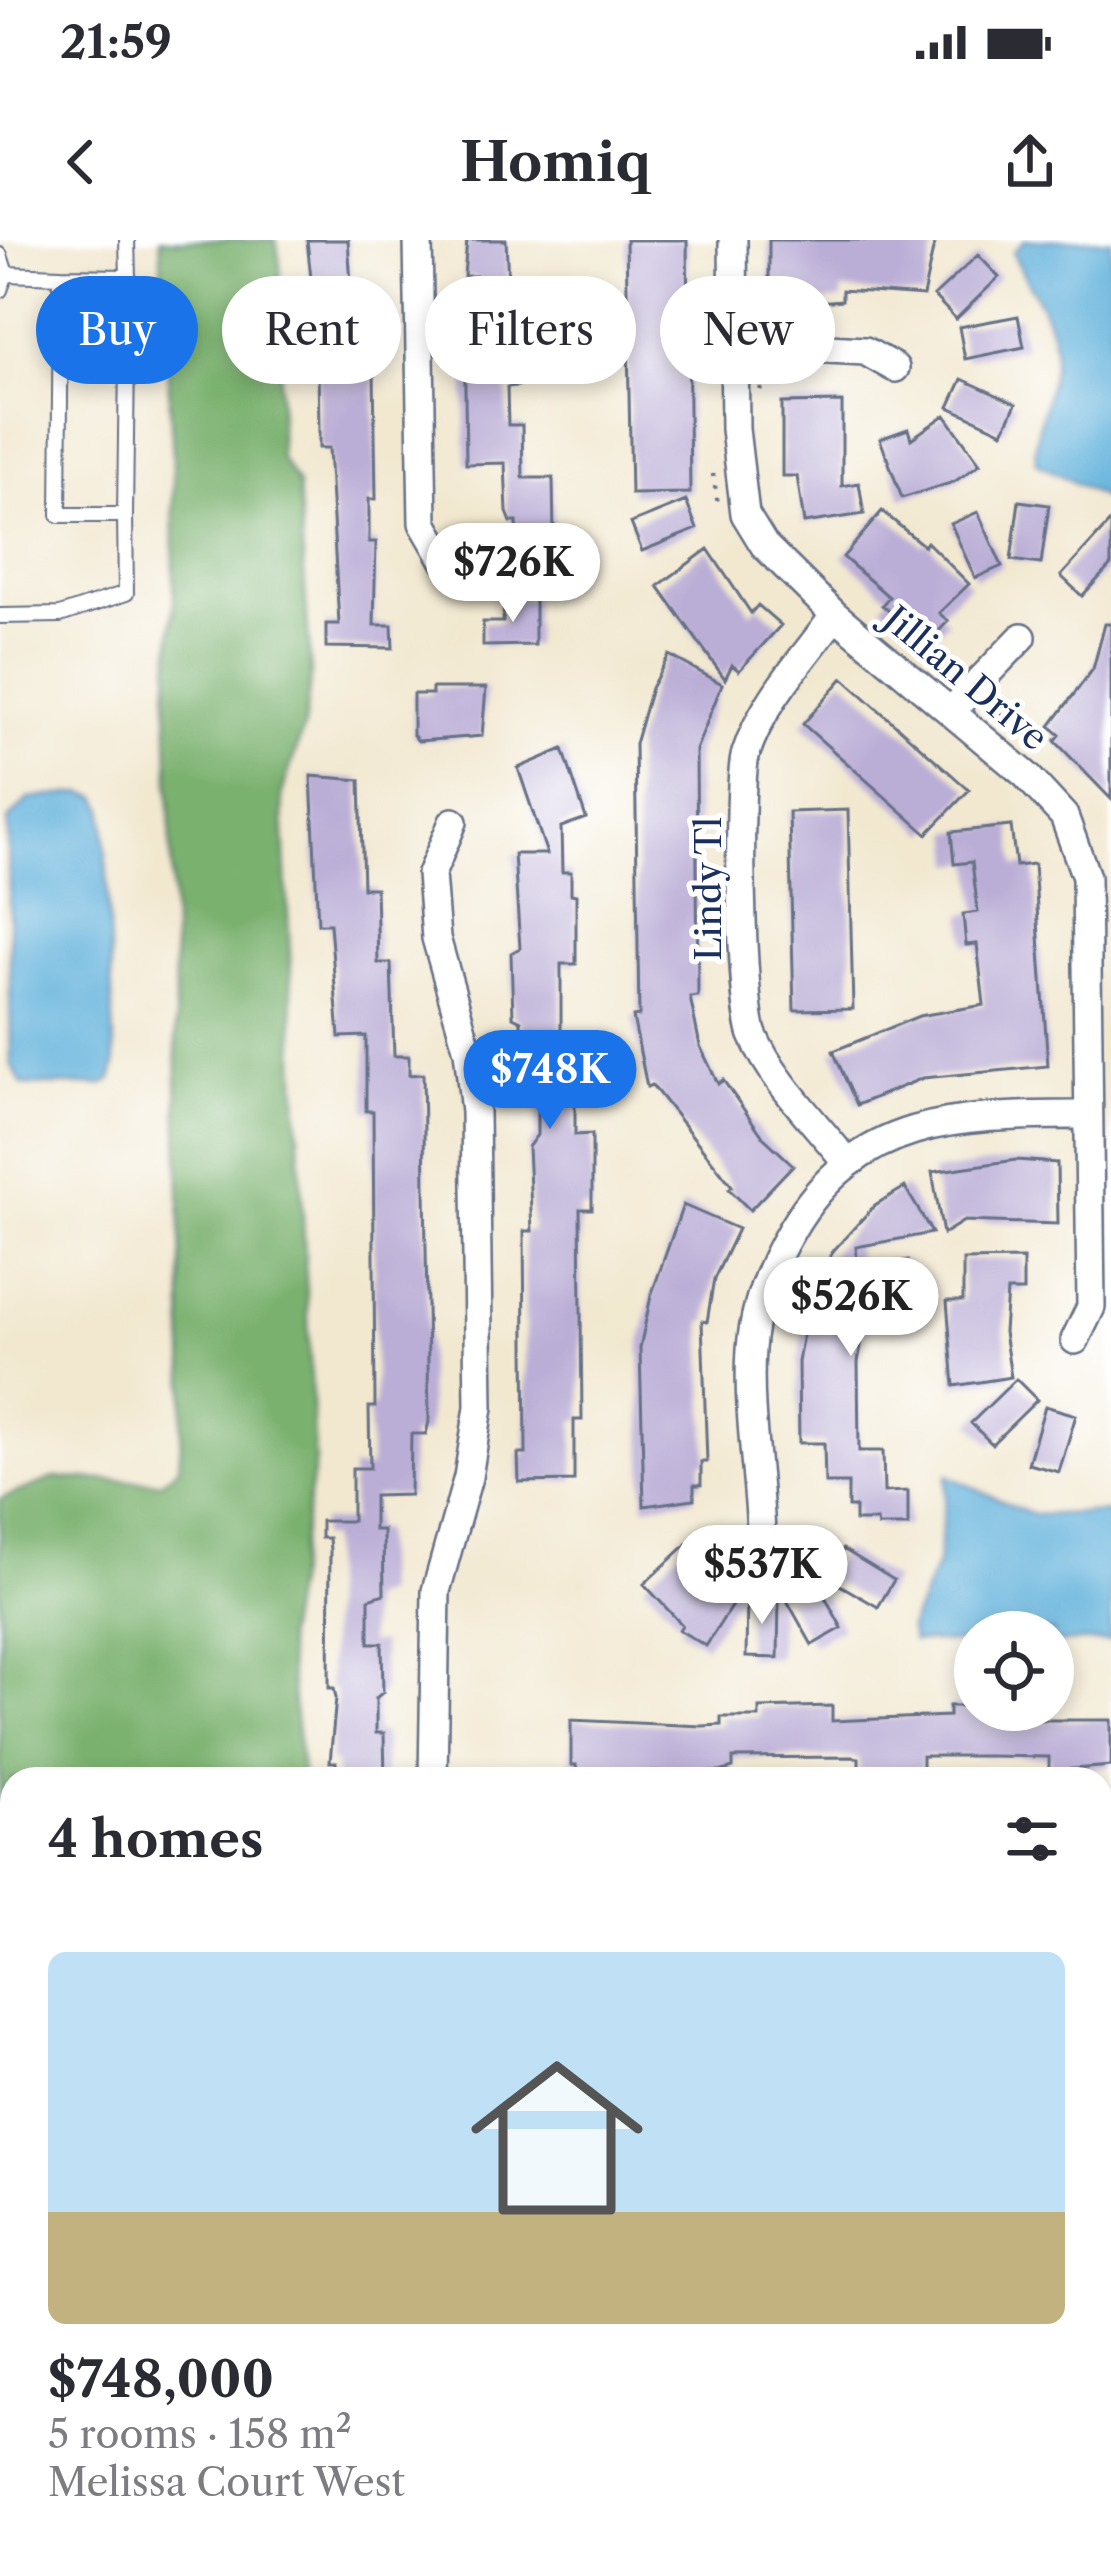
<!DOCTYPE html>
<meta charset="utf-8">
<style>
body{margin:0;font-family:"Libre Caslon Text",serif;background:#f7f7f7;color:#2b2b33;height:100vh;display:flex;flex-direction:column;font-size:45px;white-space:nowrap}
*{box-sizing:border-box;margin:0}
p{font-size:39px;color:#7c7c81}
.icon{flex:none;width:66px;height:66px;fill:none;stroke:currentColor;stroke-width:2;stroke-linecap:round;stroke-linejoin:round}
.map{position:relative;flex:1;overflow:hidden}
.drawer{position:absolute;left:0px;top:1527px;width:1113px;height:807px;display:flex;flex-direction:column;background:#fff;border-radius:36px 36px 0 0;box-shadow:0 6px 18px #0003}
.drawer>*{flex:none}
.guide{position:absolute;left:36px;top:36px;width:1041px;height:108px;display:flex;gap:24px}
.buttons{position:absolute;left:954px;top:1371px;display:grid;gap:24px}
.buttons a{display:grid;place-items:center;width:120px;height:120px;border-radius:50%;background:#fff;box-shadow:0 6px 18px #0003;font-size:60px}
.price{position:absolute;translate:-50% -102px;padding:0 27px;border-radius:42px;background:#fff;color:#222;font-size:39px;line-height:78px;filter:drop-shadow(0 3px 6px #0008)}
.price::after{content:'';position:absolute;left:50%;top:72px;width:36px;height:27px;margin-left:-18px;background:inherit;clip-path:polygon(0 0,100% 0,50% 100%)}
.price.on{background:#1a73e8;color:#fff}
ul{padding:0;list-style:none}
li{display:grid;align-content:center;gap:24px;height:636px;padding:0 48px}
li+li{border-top:3px solid #e1e1e2}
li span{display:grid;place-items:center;height:372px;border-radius:18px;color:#555}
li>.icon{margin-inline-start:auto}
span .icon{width:216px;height:216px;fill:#fffc;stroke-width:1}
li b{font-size:51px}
h2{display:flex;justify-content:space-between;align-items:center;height:144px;padding:0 48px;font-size:51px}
.pill{padding:0 42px;border-radius:54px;background:#fff;box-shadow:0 6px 18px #0003;font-size:42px;line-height:108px}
.pill.on{background:#1a73e8;color:#fff}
.status{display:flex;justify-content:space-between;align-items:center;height:84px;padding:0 60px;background:#fff;direction:ltr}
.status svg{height:33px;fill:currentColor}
header{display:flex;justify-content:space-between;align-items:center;height:156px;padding:0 48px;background:#fff;font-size:54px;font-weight:800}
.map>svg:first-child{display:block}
.forest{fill:#7ab16e;stroke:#4a7066;stroke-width:3}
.water{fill:#60b1db;stroke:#3e709c;stroke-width:3}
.building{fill:#baadd6}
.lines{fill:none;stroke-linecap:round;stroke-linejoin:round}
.service-casing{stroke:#667086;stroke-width:18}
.minor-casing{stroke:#667086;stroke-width:32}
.path{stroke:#667086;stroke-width:4.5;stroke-dasharray:3 9;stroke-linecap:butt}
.service{stroke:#fff;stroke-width:14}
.minor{stroke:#fff;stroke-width:27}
.labels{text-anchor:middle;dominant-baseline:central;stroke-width:10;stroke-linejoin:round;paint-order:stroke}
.street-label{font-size:36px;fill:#1b2f5e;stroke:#fff}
</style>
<div class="status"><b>21:59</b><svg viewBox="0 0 49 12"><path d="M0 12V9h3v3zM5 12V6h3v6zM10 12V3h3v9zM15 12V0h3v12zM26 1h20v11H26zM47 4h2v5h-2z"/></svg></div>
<header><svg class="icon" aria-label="back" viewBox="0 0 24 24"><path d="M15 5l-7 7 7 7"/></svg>Homiq<svg class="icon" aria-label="share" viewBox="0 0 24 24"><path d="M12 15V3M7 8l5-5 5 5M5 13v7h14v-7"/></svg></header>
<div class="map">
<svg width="1111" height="2332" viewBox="0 0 1111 2332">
<rect width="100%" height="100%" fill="#fff"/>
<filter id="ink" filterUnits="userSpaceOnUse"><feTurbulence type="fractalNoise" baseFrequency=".00833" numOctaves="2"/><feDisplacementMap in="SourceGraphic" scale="24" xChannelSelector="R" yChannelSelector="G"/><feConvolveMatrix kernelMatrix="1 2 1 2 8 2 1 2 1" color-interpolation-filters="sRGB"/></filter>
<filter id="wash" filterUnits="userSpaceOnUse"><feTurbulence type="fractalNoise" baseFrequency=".004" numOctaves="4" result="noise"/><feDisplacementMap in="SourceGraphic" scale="48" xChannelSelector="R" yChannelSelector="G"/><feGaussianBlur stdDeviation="2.7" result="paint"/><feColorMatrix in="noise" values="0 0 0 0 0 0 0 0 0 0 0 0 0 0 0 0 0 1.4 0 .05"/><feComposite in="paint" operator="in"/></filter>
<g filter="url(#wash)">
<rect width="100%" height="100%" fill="#f2e8d0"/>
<!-- forest -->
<path class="forest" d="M 160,0 L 276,0 L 280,24 L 280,217 L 298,245 L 311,434 L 304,486 L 282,553 L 315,1221 L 285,1397 L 303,1539 L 12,1539 L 12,2322 L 320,2322 L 321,2332 L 0,2332 L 0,1259 L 54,1238 L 161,1242 L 179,1227 L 185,1147 L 167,455 L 174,362 L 173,218 Z"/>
<!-- water -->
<path class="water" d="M 1025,0 L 1111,0 L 1111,262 L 1037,223 C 1029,198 1055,145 1054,110 C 1051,71 1026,46 1013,12 Z
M 83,553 L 98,557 L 104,568 L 115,825 L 111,840 L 101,845 L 22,845 L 11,824 L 8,580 L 30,558 Z
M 947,1235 L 1033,1275 L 1111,1272 L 1111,1401 L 1053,1403 L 1053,1392 L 975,1392 L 975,1403 L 913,1401 L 909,1388 L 938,1322 Z"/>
<g id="blocks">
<!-- building -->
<path class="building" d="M 307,0 L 348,0 L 352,58 L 368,58 L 373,69 L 376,259 L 369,259 L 369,302 L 376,302 L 374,385 L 392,385 L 393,408 L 326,407 L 326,384 L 339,384 L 329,208 L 319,208 L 319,189 L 318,127 L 328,127 L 328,87 L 316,87 Z
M 467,0 L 506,0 L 512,127 L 518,127 L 518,146 L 507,147 L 508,185 L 522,185 L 523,238 L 553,238 L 554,297 L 561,297 L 562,309 L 575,309 L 575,326 L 562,326 L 562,345 L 519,345 L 517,282 L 511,282 L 507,272 L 505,223 L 466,224 L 464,80 L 476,80 L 476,36 L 464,36 Z
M 626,0 L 687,0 L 690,253 L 631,254 Z
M 769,0 L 935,0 L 923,56 L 842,50 L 842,60 L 769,66 Z
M 978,15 L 999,37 L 956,79 L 934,56 Z
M 1018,76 L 1024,107 L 965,119 L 959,87 Z
M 962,139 L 1016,164 L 1003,192 L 949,167 Z
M 842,162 L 842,246 L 859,243 L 864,274 L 804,283 L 797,236 L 782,236 L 782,163 Z
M 945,175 L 980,224 L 954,242 L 902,258 L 880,199 L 908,189 L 911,199 Z
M 686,261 L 697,289 L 642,311 L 631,283 Z
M 1019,261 L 1049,265 L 1041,324 L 1011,320 Z
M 882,271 L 924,306 L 927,302 L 969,344 L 939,373 L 948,381 L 927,404 L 882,365 L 889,357 L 843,317 Z
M 978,272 L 1002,326 L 975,338 L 951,284 Z
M 1111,281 L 1111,325 L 1082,356 L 1061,336 Z
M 708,309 L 751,373 L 758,365 L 781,385 L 739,431 L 732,425 L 725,439 L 658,346 Z
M 504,359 L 535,359 L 535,405 L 483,406 L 483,382 L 503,382 Z
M 1105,384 L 1111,384 L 1111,559 L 1055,501 L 1060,495 L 1050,486 L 1093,429 Z
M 669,415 L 722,444 L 696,510 L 698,756 L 690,757 L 700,806 L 718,844 L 723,840 L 764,898 L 793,925 L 750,970 L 729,949 L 732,946 L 652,845 L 647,847 L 633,777 L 639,776 L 635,504 L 651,448 Z
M 843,438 L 969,550 L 927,594 L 803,484 Z
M 432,448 L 486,448 L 482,496 L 418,501 L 413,495 L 413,454 L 432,454 Z
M 563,509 L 586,578 L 561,587 L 562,632 L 571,632 L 571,654 L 576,655 L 576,724 L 561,724 L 561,801 L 569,801 L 569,819 L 575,820 L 575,895 L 592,894 L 592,969 L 580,969 L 582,1180 L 574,1180 L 574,1241 L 519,1242 L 518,1214 L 526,1214 L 524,991 L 532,991 L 528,907 L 537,895 L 537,857 L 522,857 L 521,781 L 513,777 L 511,713 L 520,708 L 514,614 L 547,614 L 518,528 Z
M 311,536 L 360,540 L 363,648 L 376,648 L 378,723 L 391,723 L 394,816 L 409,816 L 409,835 L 423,834 L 429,1181 L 426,1194 L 411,1194 L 410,1255 L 374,1256 L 374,1290 L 383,1290 L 384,1354 L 369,1359 L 369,1403 L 382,1403 L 383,1452 L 376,1458 L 376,1493 L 384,1493 L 385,1539 L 336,1539 L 336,1522 L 330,1522 L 336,1458 L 334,1448 L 329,1448 L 330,1311 L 329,1298 L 321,1298 L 321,1281 L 352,1281 L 352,1228 L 370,1228 L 369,1167 L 375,1167 L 373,871 L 366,871 L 366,796 L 339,797 L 330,684 L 318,684 Z
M 848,570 L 853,769 L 794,770 L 789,572 Z
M 1011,586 L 1016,626 L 1034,624 L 1048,826 L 923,838 L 857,865 L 833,811 L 919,776 L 984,765 L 977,704 L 966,705 L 963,674 L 978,672 L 972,622 L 954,624 L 951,592 Z
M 1016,920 L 1057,923 L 1058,984 L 964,981 L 943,994 L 932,932 Z
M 905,947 L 932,993 L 856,1007 L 857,1022 L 907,1021 L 881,1050 L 864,1087 L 858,1122 L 859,1211 L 883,1211 L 884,1252 L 908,1251 L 908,1286 L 878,1286 L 877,1281 L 855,1281 L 855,1267 L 848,1267 L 848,1243 L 825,1243 L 824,1203 L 799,1203 L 798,1122 L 808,1065 L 833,1011 L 875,965 Z
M 683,965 L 738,989 L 714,1039 L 707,1082 L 702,1081 L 707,1222 L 701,1222 L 701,1245 L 694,1245 L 694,1259 L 644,1266 L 640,1108 L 651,1056 Z
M 1023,1019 L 1023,1051 L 1007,1051 L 1004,1092 L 1011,1137 L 954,1146 L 947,1061 L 963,1061 L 963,1020 Z
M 1016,1139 L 1037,1160 L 992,1204 L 971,1183 Z
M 1045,1166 L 1076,1175 L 1059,1232 L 1028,1224 Z
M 687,1304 L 709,1327 L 703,1332 L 739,1354 L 706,1406 L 679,1390 L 682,1385 L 644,1344 Z
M 843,1309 L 894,1340 L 878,1367 L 826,1337 Z
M 747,1356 L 779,1357 L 778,1418 L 746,1417 Z
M 785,1357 L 825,1357 L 842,1388 L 812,1405 Z
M 832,1466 L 832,1481 L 949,1476 L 949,1466 L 975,1466 L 975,1470 L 1023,1471 L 1023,1480 L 1111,1480 L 1111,1526 L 1049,1531 L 1049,1517 L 992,1516 L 922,1516 L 922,1528 L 910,1532 L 859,1532 L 859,1518 L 852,1517 L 733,1518 L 733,1528 L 720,1532 L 577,1532 L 576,1525 L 571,1525 L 571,1480 L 702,1486 L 721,1485 L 721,1477 L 759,1477 L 759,1468 Z"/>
</g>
</g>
<g filter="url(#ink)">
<use href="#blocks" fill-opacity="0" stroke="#667086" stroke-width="3"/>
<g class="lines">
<defs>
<path id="service" d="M 127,0 L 128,37 L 125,275 L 59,275 L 61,36 L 128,37
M 0,15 L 6,34 L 0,50
M 6,34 L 61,36
M 0,376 L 60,375 L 126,353 L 125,275"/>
<path id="minor" d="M 418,0 L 423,283 L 445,321
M 733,0 L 735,189 L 745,274 L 764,305 L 835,375 L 1026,535 L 1064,576 L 1086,637 L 1091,1067 L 1075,1100
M 734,104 L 865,111 L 895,128
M 835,375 C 804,418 763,461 746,513 C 736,540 741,767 753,795 C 772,840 814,881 845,920
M 952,470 L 1022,397
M 761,1292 C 758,1232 747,1168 751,1109 C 754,1066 770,1026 792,989 C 861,872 966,876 1088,875
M 433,1539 L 436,1351 L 468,1237 L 479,1167 L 475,872 L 468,811 L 436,698 L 431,634 L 453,582
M 1101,1585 L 1111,1585
M 1101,1993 L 1111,1992
M 479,2322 L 479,2332
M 735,2322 L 739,2332
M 667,2332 L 672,2322"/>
</defs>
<!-- service casing -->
<use href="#service" class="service-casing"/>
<!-- minor casing -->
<use href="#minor" class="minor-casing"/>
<!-- path -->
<path class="path" d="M 760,150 L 769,127
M 713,234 L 718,264
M 931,423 L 960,430
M 995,462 L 1006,484"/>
<!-- service -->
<use href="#service" class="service"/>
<!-- minor -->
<use href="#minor" class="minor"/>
</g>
</g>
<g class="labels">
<!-- street labels -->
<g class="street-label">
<text transform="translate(966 438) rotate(40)">Jillian Drive</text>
<text transform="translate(708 649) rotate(-90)">Lindy Tl</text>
</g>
</g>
</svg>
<div class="buttons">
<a><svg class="icon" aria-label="locate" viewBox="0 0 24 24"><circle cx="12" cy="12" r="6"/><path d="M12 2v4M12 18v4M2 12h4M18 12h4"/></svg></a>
</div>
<b class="price" style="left:513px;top:385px">$726K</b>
<b class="price on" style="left:550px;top:892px">$748K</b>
<b class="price" style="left:851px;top:1119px">$526K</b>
<b class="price" style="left:762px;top:1387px">$537K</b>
<div class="guide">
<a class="pill on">Buy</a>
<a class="pill">Rent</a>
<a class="pill">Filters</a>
<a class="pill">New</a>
</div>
<section class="drawer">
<h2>4 homes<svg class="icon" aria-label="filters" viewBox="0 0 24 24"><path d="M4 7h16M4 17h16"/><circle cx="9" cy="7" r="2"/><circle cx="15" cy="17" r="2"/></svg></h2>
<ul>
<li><span style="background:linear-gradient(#bfe0f5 70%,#c2b280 0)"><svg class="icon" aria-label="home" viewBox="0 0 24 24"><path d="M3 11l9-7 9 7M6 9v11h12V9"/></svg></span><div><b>$748,000</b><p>5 rooms · 158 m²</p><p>Melissa Court West</p></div></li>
</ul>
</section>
</div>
